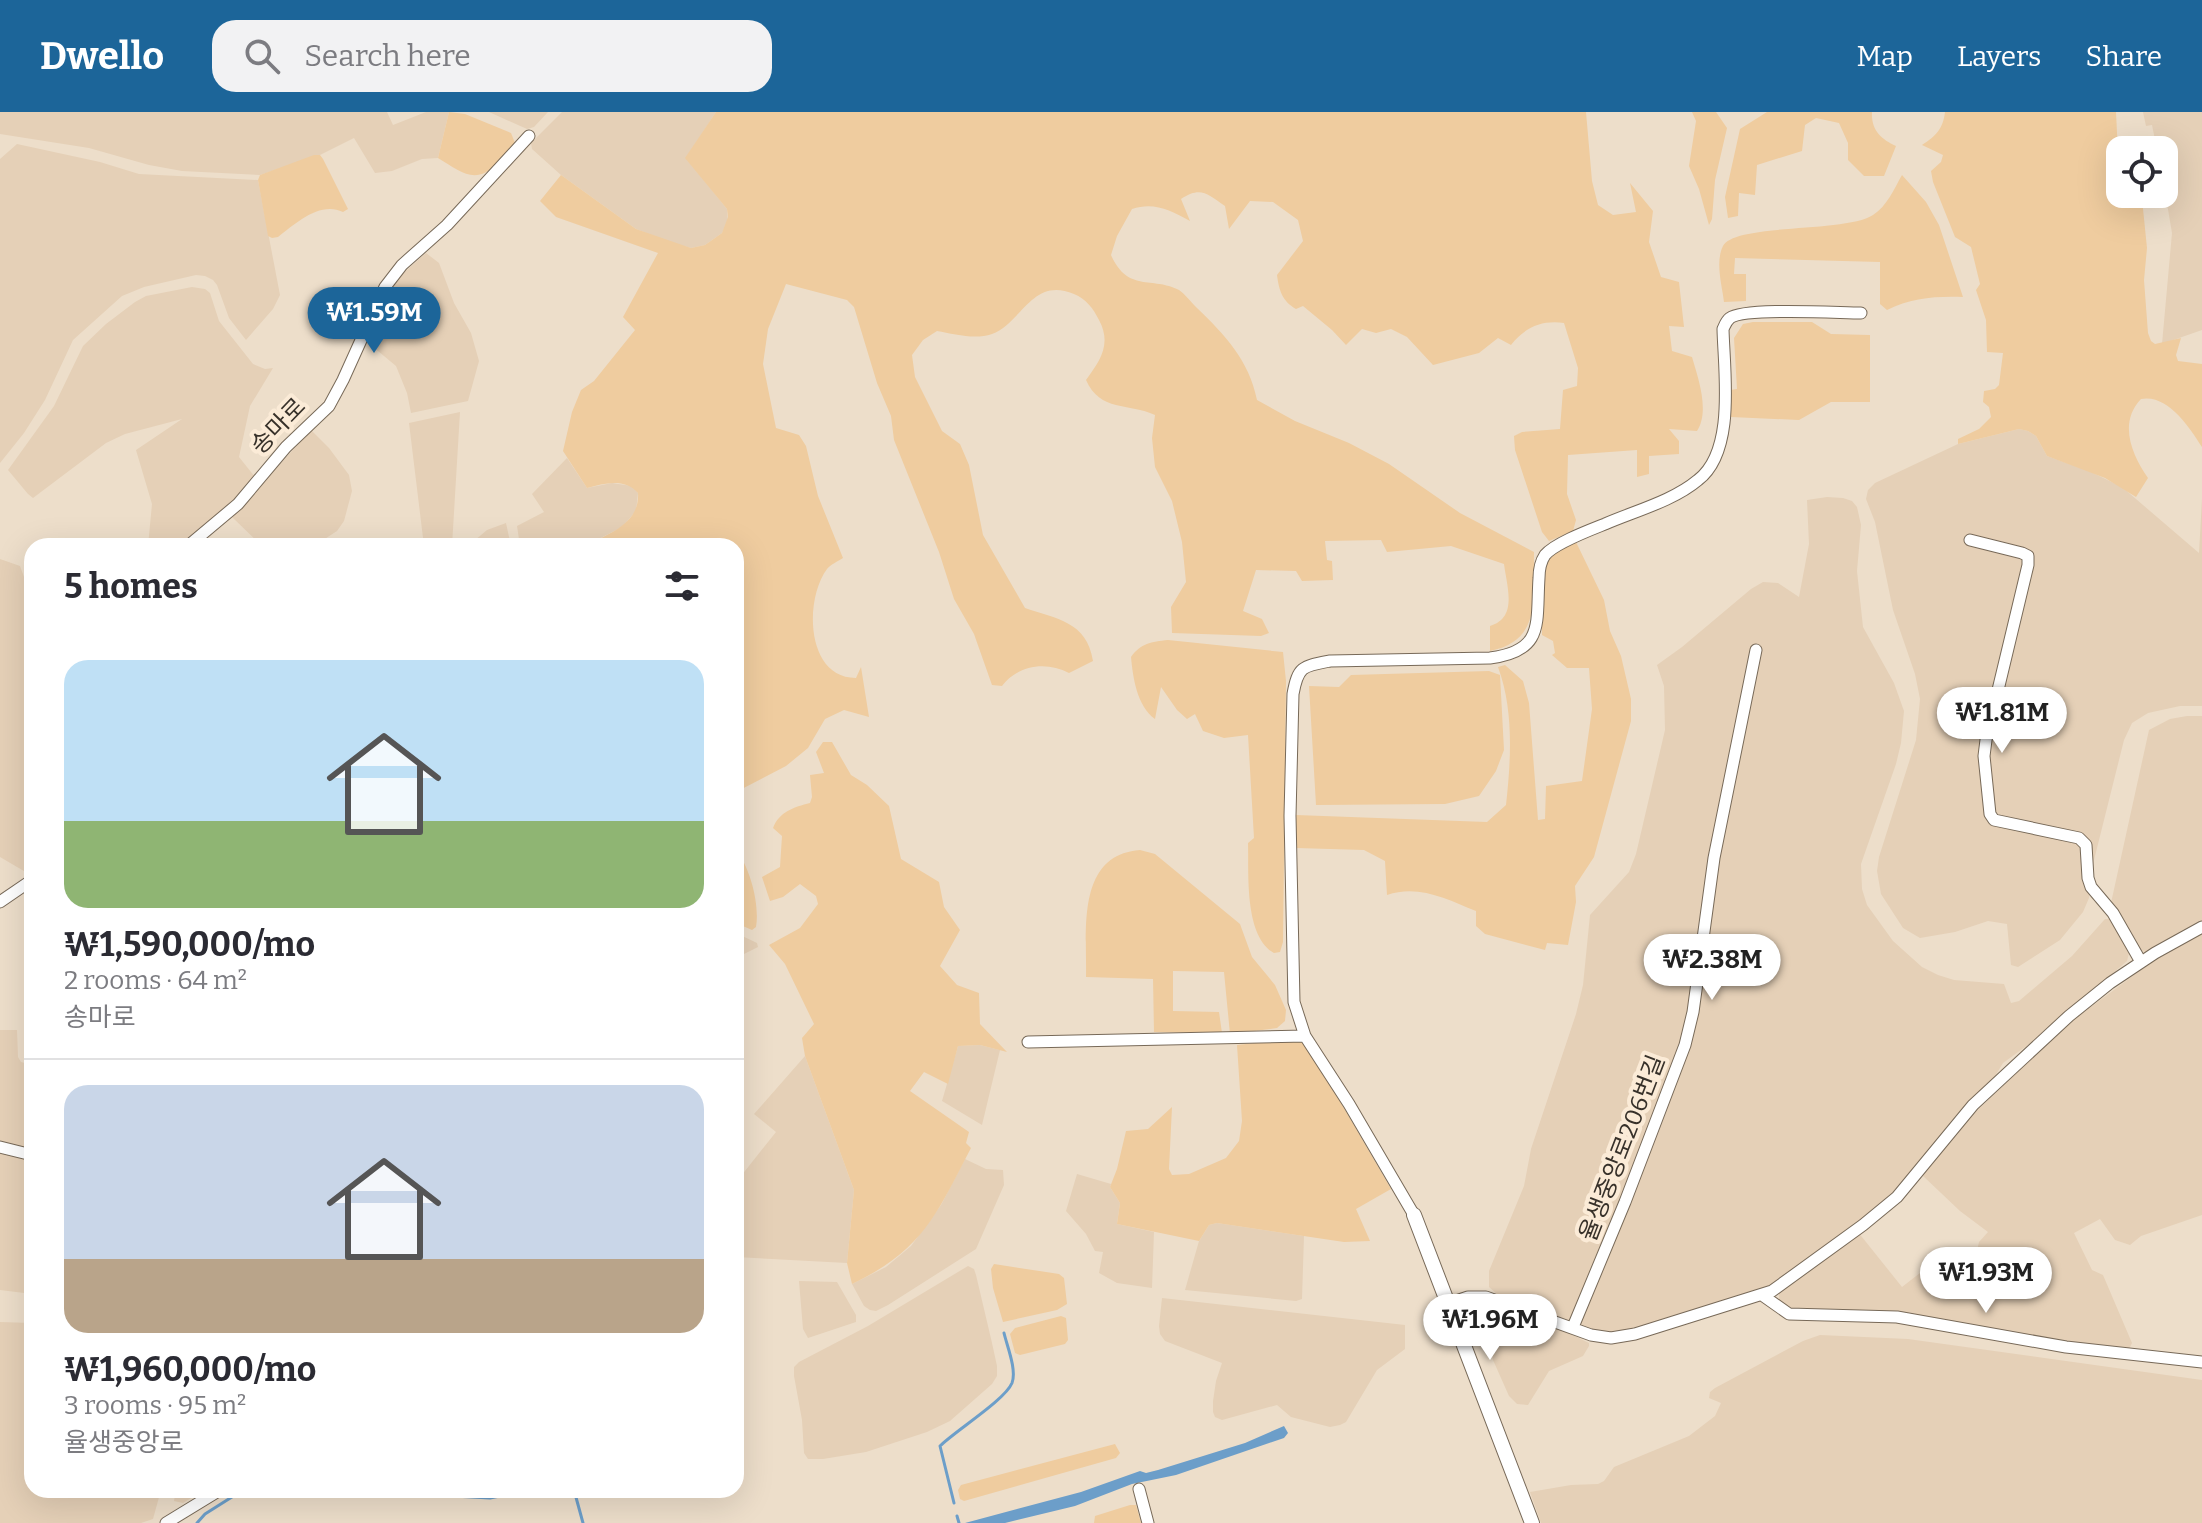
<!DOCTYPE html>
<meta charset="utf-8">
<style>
body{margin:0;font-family:Bitter,"Noto Sans KR",serif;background:#f2f2f3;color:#2b2b33;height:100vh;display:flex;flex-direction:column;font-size:30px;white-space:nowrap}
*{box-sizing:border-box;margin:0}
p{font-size:26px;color:#7c7c81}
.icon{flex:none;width:44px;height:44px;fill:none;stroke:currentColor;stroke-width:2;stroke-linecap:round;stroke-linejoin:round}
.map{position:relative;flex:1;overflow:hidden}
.panel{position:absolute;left:24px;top:426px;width:720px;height:960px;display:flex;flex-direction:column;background:#fff;border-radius:24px;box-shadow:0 8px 32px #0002}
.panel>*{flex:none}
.tools{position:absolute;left:2106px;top:24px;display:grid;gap:16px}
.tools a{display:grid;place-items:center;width:72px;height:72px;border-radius:16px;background:#fff;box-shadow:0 8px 32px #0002;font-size:40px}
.price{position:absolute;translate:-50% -68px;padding:0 18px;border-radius:28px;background:#fff;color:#222;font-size:26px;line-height:52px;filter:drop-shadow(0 2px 4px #0008)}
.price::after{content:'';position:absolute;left:50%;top:48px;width:24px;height:18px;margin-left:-12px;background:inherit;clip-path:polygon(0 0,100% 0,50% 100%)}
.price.on{background:#1c6599;color:#fff}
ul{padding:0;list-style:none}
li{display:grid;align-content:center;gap:16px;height:424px;padding:0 40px}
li+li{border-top:2px solid #e1e1e2}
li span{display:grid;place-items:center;height:248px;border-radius:24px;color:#555}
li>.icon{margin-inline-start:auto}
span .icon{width:144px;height:144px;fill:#fffc;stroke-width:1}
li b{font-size:34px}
h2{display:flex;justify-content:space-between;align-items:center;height:96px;padding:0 40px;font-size:34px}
header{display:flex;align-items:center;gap:48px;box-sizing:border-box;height:112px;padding:0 40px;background:#1c6599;color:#fff}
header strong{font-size:38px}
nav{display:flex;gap:44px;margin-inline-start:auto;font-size:28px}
.search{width:560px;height:72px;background:#f2f2f3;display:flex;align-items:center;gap:20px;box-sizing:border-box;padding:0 28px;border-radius:24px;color:#7c7c81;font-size:30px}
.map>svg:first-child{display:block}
.built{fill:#e5d0b7}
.green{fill:#efcc9f}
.water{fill:#6c9ec9}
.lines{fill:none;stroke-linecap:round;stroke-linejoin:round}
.stream{stroke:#6c9ec9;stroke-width:3}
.minor-casing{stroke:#776958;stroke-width:13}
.tertiary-casing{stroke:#776958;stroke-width:16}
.minor{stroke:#fff;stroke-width:11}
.tertiary{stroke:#fff;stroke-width:14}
.labels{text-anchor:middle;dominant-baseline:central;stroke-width:8;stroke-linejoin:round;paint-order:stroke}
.street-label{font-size:24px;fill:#37312a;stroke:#fbebd7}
</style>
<header>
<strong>Dwello</strong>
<div class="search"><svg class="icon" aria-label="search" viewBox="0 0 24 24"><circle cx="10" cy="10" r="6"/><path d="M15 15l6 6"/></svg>Search here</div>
<nav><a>Map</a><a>Layers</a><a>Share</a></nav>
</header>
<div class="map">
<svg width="2202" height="1411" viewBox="0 0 2202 1411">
<rect width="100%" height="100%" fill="#eddeca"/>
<!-- built -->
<path class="built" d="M 0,0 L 387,0 L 393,13 L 426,0 L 449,0 L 438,46 L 422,47 L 392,59 L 375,61 L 354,26 L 320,43 L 260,63 L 182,59 L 149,53 L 89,36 L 0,22 Z
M 489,0 L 548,0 L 534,15 L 527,17 Z
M 562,0 L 716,0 L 686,46 L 727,97 L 728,111 L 722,121 L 705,133 L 691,136 L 669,130 L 636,117 L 561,63 L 532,37 L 531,31 Z
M 2143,0 L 2202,0 L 2202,218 L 2162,232 L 2172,121 L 2164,74 L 2164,38 L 2157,38 L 2152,13 L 2146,14 Z
M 17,32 L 100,50 L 139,62 L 258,68 L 280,183 L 273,197 L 246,228 L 229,206 L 217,173 L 213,168 L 205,164 L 196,163 L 144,175 L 122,184 L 73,228 L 45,288 L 24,321 L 0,351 L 0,47 Z
M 426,141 L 439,151 L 454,191 L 471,221 L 479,249 L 468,289 L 411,301 L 407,281 L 396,254 L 366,229 L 388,179 L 398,166 Z
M 192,175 L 205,177 L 210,181 L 219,209 L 253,252 L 265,257 L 273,256 L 250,294 L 239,345 L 255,365 L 234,389 L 182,434 L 148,434 L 152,392 L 136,338 L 182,307 L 125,322 L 106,331 L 33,386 L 28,382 L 8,358 L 54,294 L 83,234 L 106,212 L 135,190 L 146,184 Z
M 460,300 L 452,434 L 424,434 L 409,311 Z
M 2019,317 L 2028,319 L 2036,324 L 2047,344 L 2089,359 L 2122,375 L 2199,441 L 2202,387 L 2202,594 L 2180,594 L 2148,601 L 2132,611 L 2124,628 L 2093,752 L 2089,786 L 2083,800 L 2060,828 L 2018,855 L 2011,853 L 2007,812 L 1988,809 L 1955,820 L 1920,826 L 1903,816 L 1881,782 L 1877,759 L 1879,745 L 1916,628 L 1920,587 L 1915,562 L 1893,498 L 1875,410 L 1866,387 L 1868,378 L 1875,371 L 1958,332 Z
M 311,318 L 329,336 L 349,363 L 352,379 L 344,409 L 337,419 L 314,434 L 262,434 L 232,405 Z
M 567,346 L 587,376 L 612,371 L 632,374 L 638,381 L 636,399 L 622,415 L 585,434 L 520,434 L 517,414 L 544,400 L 532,382 Z
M 1827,385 L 1843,386 L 1852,389 L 1857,395 L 1861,413 L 1857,459 L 1863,515 L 1894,571 L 1904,599 L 1901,631 L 1896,652 L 1861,752 L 1862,777 L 1867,793 L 1893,829 L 1922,855 L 1938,863 L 1954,868 L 2004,872 L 2011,891 L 2019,889 L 2072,844 L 2105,807 L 2110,807 L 2124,831 L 2129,841 L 2127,849 L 2043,922 L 2003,951 L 1994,966 L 1964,997 L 1915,1057 L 1882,1092 L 1781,1169 L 1764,1177 L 1635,1217 L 1601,1220 L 1497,1182 L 1489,1175 L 1489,1159 L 1524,1074 L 1531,1037 L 1576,902 L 1583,873 L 1590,803 L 1629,760 L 1636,742 L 1665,618 L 1664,574 L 1657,553 L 1682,535 L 1751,477 L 1763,470 L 1778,471 L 1799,485 L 1809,432 L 1807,388 Z
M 506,411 L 511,434 L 468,434 L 487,418 Z
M 0,447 L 20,454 L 32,487 L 32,762 L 29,762 L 0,745 Z
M 2187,604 L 2202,604 L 2202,810 L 2146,840 L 2141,839 L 2111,791 L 2149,618 L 2170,607 Z
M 2202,820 L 2202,1103 L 2141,1124 L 2130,1133 L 2115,1128 L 2100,1107 L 2074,1121 L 2092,1158 L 2103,1163 L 2132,1231 L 2129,1237 L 1793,1199 L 1779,1190 L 1779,1181 L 1784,1176 L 1858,1120 L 1902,1175 L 1929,1154 L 1974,1152 L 1979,1130 L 1988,1120 L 1960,1099 L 1922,1063 L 1966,1009 L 2072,909 L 2161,843 Z
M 736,821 L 757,831 L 758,835 L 736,846 Z
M 0,918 L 17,918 L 18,945 L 21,950 L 32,953 L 32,1039 L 0,1032 Z
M 980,933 L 1000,938 L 982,1013 L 942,989 L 958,934 Z
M 805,944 L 854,1078 L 847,1151 L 736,1145 L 736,1061 L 741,1064 L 776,1020 L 754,1002 Z
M 0,1040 L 32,1048 L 32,1182 L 0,1178 Z
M 965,1047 L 986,1057 L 1003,1058 L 1004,1073 L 976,1137 L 888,1193 L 876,1199 L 870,1198 L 864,1194 L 852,1172 L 886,1155 L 911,1134 L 941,1093 Z
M 1077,1062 L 1111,1072 L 1110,1075 L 1120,1091 L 1117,1112 L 1154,1120 L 1152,1176 L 1117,1171 L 1099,1161 L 1103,1140 L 1095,1139 L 1086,1122 L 1066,1099 Z
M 1217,1111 L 1304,1124 L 1302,1187 L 1296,1189 L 1185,1178 L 1199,1129 L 1209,1113 Z
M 968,1154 L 974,1157 L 976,1163 L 992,1231 L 997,1254 L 997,1264 L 992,1272 L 950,1309 L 927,1320 L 866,1340 L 823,1347 L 808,1347 L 804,1341 L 802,1308 L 794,1264 L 794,1255 L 799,1250 L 868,1214 Z
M 799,1169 L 837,1170 L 856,1203 L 856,1210 L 808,1226 L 803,1217 Z
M 1162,1186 L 1405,1213 L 1405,1237 L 1377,1258 L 1346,1310 L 1340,1313 L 1330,1315 L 1291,1305 L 1277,1293 L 1222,1308 L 1215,1305 L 1213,1300 L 1213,1289 L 1216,1269 L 1222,1251 L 1165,1229 L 1160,1222 L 1159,1214 Z
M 1498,1194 L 1548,1211 L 1589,1231 L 1589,1234 L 1583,1244 L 1549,1259 L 1528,1293 L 1517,1292 L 1509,1284 L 1493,1248 L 1485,1208 L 1487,1202 Z
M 0,1210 L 32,1211 L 32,1378 L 161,1378 L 153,1407 L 141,1411 L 0,1411 Z
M 1820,1223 L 1908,1227 L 2202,1268 L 2202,1411 L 1541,1411 L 1530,1380 L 1571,1373 L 1598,1372 L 1604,1369 L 1614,1355 L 1689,1324 L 1715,1304 L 1721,1291 L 1709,1286 L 1710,1280 L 1715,1276 L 1803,1229 Z
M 176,1378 L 205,1378 L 183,1391 L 174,1389 Z"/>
<!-- green -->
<path class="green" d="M 449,0 L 465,2 L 511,21 L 515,31 C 510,39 504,45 497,51 C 476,74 461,60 438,46 Z
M 716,0 L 1586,0 L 1592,69 L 1598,93 L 1613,103 L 1636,100 L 1630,71 L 1653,99 L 1649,130 L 1661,165 L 1679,170 L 1684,215 L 1669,214 L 1672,239 L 1692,245 C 1698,266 1710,299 1697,319 L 1669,317 L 1679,329 L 1679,342 L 1649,344 L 1649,362 L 1637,365 L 1637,338 L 1568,343 L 1567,382 L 1576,408 L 1573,419 L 1549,429 L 1542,420 L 1515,338 L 1514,324 L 1522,320 L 1560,317 L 1563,278 L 1577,274 L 1578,256 L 1564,211 C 1542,208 1525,215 1511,233 L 1498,226 L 1479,241 L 1433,253 L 1407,225 L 1391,217 L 1376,221 L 1362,217 L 1346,233 L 1332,218 L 1303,194 L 1296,197 C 1282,189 1279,178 1277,163 L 1303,129 L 1298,108 L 1273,90 L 1250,89 L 1229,117 L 1225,94 C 1207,82 1201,74 1181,87 L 1190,109 C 1170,98 1154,90 1132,97 L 1117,124 L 1111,143 C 1128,181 1152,164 1179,178 C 1185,182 1192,191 1197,196 C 1225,223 1249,248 1257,288 L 1295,309 L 1349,331 L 1389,352 L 1460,401 L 1534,440 C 1533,483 1543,529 1490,539 L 1490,514 C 1518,506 1507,475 1504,452 L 1451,434 L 1387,440 L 1381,428 L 1325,429 L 1327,448 L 1332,449 L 1333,468 L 1302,469 L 1296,459 L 1256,458 L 1243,499 L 1262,507 L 1269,521 L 1261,524 L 1172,521 L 1171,495 L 1186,470 L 1182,430 L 1172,389 L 1155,355 L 1152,326 L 1155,303 C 1129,291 1100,300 1086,268 C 1100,249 1112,232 1099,208 C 1093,196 1086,187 1074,182 C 1032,164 1022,211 992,222 C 975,228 954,222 937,219 L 923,228 L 912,243 L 915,265 L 942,319 L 960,332 L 969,353 L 983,423 L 1025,496 C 1056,507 1087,509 1093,549 L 1069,561 C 1046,549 1018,553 1002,574 L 992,573 L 974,522 L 954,487 L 939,440 L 894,328 L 891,304 L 877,271 L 854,195 L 847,188 L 786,172 L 768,217 L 763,252 L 776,316 L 799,323 L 806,334 L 818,384 L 843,446 C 838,449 830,453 827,457 C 804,488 806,566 856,566 L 861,555 L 869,605 L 844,598 L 825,607 L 808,636 L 786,654 L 736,680 L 736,434 L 585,434 C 608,422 640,412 638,381 C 625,366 605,371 587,376 L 563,339 L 572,300 L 581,278 L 594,269 L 635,218 L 623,205 L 658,141 L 556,105 L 540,89 L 561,63 L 636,117 L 691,136 L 705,133 L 722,121 L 728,105 L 727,97 L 685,46 Z
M 1692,0 L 1716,0 L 1727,16 L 1715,68 L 1712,107 L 1709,113 L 1699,77 L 1689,54 L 1696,9 Z
M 1767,0 L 1872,0 C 1871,18 1881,27 1896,34 L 1884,64 L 1864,64 L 1848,48 L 1848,31 L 1839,11 L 1816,6 L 1805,13 L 1802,39 L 1757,53 L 1755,83 L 1739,81 L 1738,104 L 1728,106 L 1725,85 L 1740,17 Z
M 1945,0 L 2116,0 L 2120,82 L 2139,82 L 2142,87 L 2147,136 L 2144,168 L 2148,221 L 2151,229 L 2155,232 L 2181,226 L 2176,243 L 2178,249 L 2202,252 L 2202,335 C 2189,315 2168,282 2141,287 C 2118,311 2132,343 2148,366 L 2136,385 L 2105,366 L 2047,344 L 2036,324 L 2028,319 L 2019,317 L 1958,332 L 1958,327 L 1979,317 L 1991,305 L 1989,295 L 1983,290 L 1984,279 L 1995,277 L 1999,273 L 2003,241 L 1987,240 L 1986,208 L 1976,178 L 1980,172 L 1971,135 L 1955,125 L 1933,70 L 1931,59 L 1941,50 L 1943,43 L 1922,33 C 1936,24 1943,17 1945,0 Z
M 314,43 L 320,43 L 323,47 L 348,97 L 343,100 C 320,89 296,111 278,125 L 272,126 L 268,124 L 258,68 L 260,63 Z
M 1902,63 L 1926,90 L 1939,113 L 1963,185 C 1936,184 1911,186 1887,198 L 1880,192 L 1880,150 L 1735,146 L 1734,162 L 1746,162 L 1746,189 L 1724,190 C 1722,173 1715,150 1723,134 C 1735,111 1846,121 1873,103 C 1887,94 1894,77 1902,63 Z
M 1753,210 L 1812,210 L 1831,222 L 1870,223 L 1870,290 L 1831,290 L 1799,308 L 1731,305 L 1730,278 L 1737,277 L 1734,226 L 1743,212 Z
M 1576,430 L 1604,488 L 1610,519 L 1621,544 L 1631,587 L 1631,609 L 1594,745 L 1575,774 L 1576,790 L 1568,833 L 1547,831 L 1545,838 L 1485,822 L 1476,814 L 1476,799 C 1447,787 1418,772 1387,783 L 1385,749 L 1364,738 L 1296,736 L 1296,703 L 1487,710 L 1506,693 C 1511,648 1514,598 1498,555 L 1505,553 L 1523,569 L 1529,591 L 1538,708 L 1545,707 L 1546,674 L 1582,669 L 1592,597 L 1589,556 L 1567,556 L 1552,543 L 1555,541 L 1553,529 L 1542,523 L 1542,467 L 1547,445 Z
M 1168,528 L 1283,540 L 1286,569 L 1283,830 L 1280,840 L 1274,841 C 1244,824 1249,761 1248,731 L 1254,726 L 1248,623 L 1224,626 L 1203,619 L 1195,602 L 1187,607 L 1177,598 L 1161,575 L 1155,607 C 1137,594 1133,566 1131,545 C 1141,531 1151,530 1168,528 Z
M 1489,559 L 1500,563 L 1504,638 L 1496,659 L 1479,684 L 1445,692 L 1316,693 L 1309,574 L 1339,575 L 1351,563 Z
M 823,630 L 832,630 L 851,663 L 867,673 L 889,694 L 901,747 L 939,770 L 944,795 L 960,818 L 940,854 L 957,873 L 979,881 L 980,912 L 1007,940 L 980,933 L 958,934 L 948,972 L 924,960 L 910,979 L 969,1020 L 966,1031 L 971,1036 C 936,1103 923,1138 852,1172 L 847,1151 L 854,1078 L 805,944 L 802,926 L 814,912 L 785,852 L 769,833 L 800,816 L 818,792 L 816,784 L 800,772 L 783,785 L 770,789 L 762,765 L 780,755 L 782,724 L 773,716 C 779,700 794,695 810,691 L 812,685 L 810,663 L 824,661 L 816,640 Z
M 736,738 C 750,755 760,793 756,815 L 752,818 L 736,811 Z
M 1140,738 L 1155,742 L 1240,812 L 1252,845 L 1275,873 L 1286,898 L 1285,909 L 1277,916 L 1230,922 L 1224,860 L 1173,859 L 1173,899 L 1219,900 L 1222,921 L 1154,920 L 1153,867 L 1086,865 C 1087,818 1076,743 1140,738 Z
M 1290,927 L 1304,931 L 1316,948 L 1391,1077 L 1356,1097 L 1370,1129 L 1344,1130 L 1217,1111 L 1209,1113 L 1199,1129 L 1117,1112 L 1120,1091 L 1110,1075 L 1117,1057 L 1126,1019 L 1148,1017 L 1172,995 L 1169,1057 L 1172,1063 L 1189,1062 L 1226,1046 L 1239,1029 L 1242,1009 L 1237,933 Z
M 994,1152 L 1059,1162 L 1064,1166 L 1067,1192 L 1057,1198 L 1003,1210 L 993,1176 L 991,1157 Z
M 1061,1204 L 1066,1206 L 1068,1228 L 1065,1232 L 1020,1243 L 1015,1241 L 1010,1222 L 1015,1216 Z
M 1115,1332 L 1120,1341 L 1116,1346 L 964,1389 L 960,1387 L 958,1378 L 961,1373 Z
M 1130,1393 L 1136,1393 L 1141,1411 L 1094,1411 L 1095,1404 Z"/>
<!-- water -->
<path class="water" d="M 1284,1314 L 1288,1321 L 1284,1326 L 1176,1363 L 1132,1372 L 1075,1394 L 1005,1411 L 965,1411 L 1081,1380 L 1140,1359 L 1146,1361 L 1158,1358 L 1245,1331 Z"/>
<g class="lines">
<!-- stream -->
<path class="stream" d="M 574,1378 L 583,1411
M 399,1381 L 490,1386 L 529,1378
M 954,1391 L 940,1334 C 955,1319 1005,1288 1012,1271 C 1017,1258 1007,1234 1004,1221
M 957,1404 L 959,1411
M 197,1411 L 205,1402 L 243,1378"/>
<defs>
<path id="minor" d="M 1970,428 L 2022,441 L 2028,444 L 2028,453 L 1986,628 L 1984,644 L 1990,702 L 1994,708 L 2079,726 L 2086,733 L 2088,766 L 2091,775 L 2113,801 L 2141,850
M 188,434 L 238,392 L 286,335 L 329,294 L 343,268 L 385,175 L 402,153 L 447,113 L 529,24
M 0,790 L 32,768
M 1028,930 L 1305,924
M 0,1035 L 32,1043
M 1414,1103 L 1349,992 L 1305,924 L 1294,890 L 1290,704 L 1293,582 C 1298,554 1303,554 1330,549 L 1490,546 C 1545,539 1536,511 1539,466 C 1539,459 1541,449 1545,443 C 1555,431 1590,418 1605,412 C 1635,399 1673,389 1698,368 C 1736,339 1724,260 1723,217 C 1725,213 1726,209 1730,206 C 1744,195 1839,201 1861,201
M 1762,1183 L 1789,1202 L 1897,1205 L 2066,1235 L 2202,1250
M 1447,1192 L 1468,1185 L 1486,1185 L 1591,1223 L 1611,1226 L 1635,1222 L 1772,1179 L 1863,1113 L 1897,1085 L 1973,993 L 2069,904 L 2110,871 L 2155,841 L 2202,815
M 1573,1215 L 1625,1090 L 1685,933 L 1693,900 L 1714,746 L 1756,538
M 1139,1377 L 1148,1411
M 166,1411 L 220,1378"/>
<path id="tertiary" d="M 1414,1103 L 1532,1411"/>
</defs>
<!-- minor casing -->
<use href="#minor" class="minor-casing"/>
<!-- tertiary casing -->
<use href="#tertiary" class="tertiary-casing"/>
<!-- minor -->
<use href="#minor" class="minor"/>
<!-- tertiary -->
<use href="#tertiary" class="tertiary"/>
</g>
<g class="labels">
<!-- street labels -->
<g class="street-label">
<text transform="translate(278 314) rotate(-46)">송마로</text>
<text transform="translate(1622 1036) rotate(-69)">율생중앙로206번길</text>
</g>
</g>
</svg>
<div class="tools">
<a><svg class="icon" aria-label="locate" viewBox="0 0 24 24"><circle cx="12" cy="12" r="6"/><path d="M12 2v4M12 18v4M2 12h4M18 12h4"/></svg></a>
</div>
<b class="price on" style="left:374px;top:243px">₩1.59M</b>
<b class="price" style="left:2002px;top:643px">₩1.81M</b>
<b class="price" style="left:1712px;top:890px">₩2.38M</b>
<b class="price" style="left:1986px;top:1203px">₩1.93M</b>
<b class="price" style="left:1490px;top:1250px">₩1.96M</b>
<section class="panel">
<h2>5 homes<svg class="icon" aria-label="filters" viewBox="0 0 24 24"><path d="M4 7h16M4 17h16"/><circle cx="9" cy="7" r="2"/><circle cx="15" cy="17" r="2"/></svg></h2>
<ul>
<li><span style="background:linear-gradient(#bfe0f5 65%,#8fb573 0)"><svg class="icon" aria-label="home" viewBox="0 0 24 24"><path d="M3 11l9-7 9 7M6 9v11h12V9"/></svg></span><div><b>₩1,590,000/mo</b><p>2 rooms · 64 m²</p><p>송마로</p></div></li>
<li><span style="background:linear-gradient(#c9d6e8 70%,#b9a48a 0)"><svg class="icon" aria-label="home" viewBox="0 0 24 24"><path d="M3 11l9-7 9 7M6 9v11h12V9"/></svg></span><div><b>₩1,960,000/mo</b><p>3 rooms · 95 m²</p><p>율생중앙로</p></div></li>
</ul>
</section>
</div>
